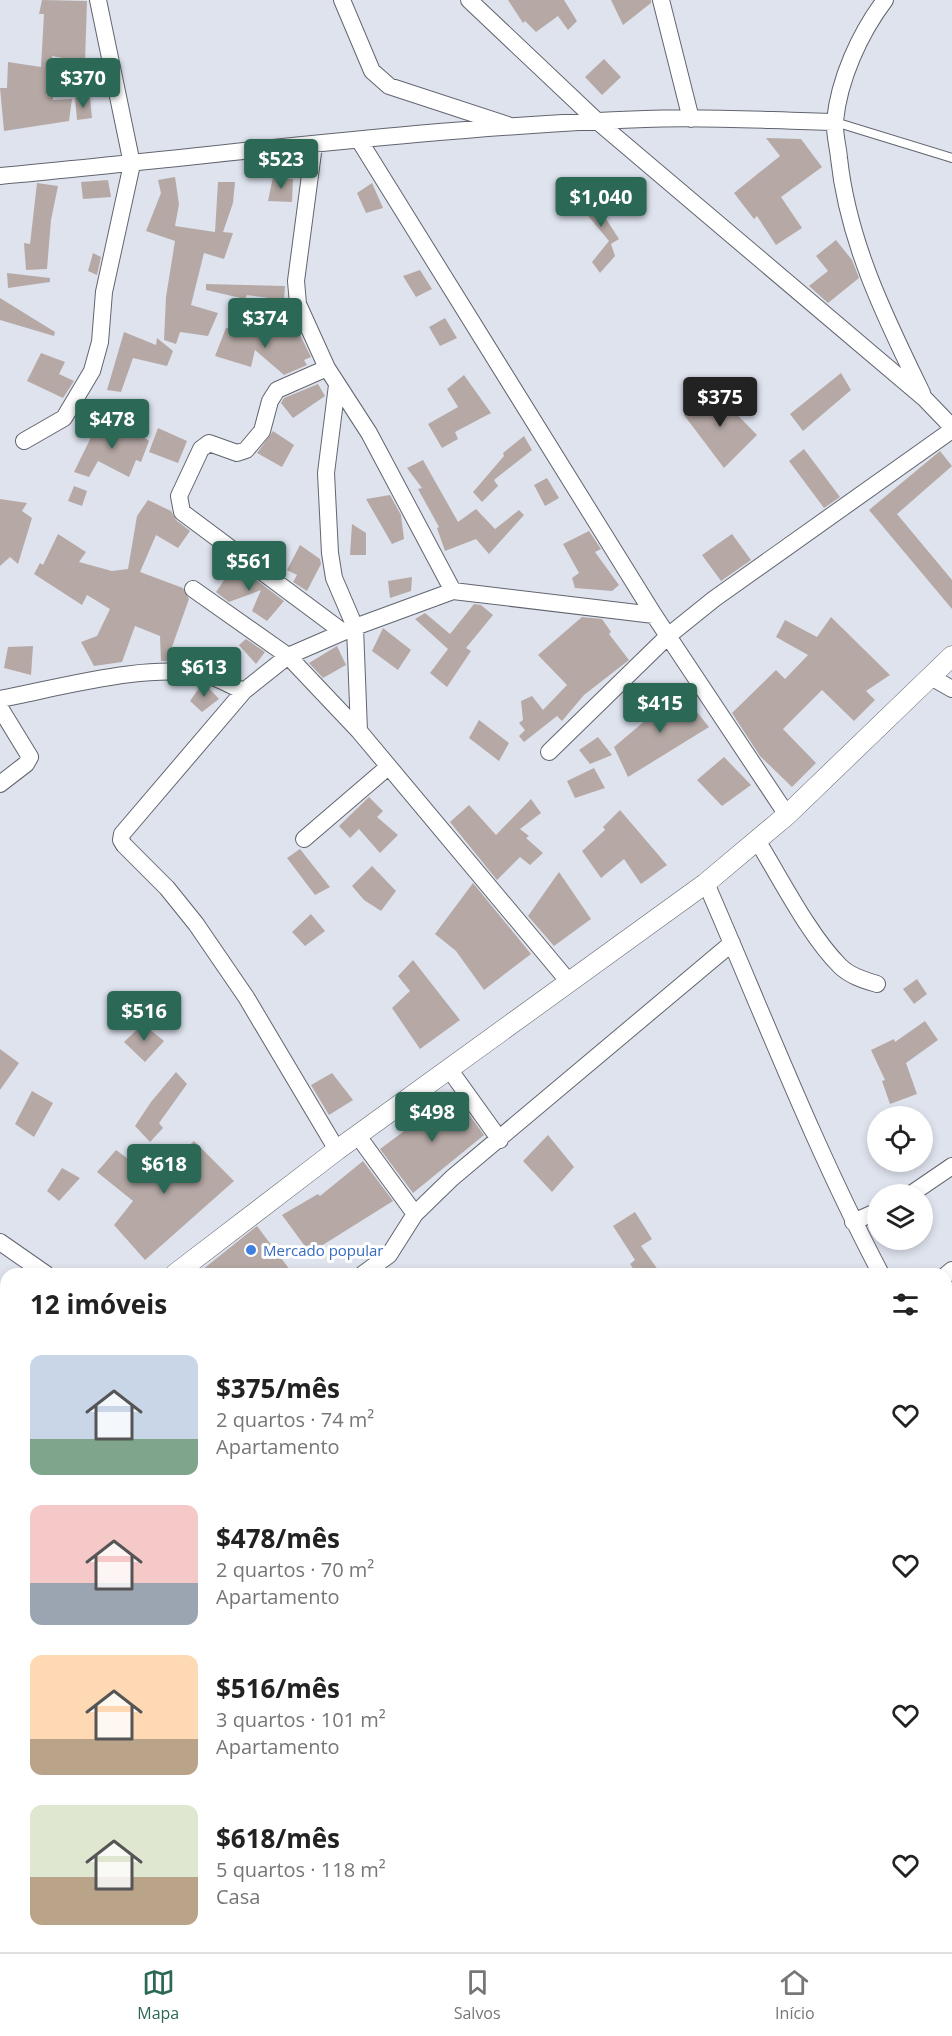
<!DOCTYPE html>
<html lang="pt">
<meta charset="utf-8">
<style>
body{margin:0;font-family:"Open Sans",sans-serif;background:#f2f2f2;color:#222;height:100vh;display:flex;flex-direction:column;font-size:22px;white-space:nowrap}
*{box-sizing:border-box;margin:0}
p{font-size:20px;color:#767676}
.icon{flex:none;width:33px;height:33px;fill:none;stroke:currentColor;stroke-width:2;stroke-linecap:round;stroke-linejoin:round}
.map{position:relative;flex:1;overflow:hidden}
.panel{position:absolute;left:0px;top:1268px;width:952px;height:686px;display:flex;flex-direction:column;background:#fff;border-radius:18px 18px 0 0;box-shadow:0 3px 9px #0003}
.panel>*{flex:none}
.tools{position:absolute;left:867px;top:1106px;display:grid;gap:12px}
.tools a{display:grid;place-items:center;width:66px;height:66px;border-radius:50%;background:#fff;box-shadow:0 3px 9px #0003;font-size:30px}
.price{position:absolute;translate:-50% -51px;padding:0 14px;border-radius:6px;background:#2b6956;color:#fff;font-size:20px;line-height:39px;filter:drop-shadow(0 2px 3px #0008)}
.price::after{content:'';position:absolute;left:50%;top:36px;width:18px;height:14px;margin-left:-9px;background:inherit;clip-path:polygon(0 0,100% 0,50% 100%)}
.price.selected{background:#222;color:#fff}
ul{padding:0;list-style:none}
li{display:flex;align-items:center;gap:18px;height:150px;padding:0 30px}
li span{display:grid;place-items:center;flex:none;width:168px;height:120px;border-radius:12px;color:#555}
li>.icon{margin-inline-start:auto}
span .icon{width:72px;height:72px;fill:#fffc;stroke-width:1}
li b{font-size:26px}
h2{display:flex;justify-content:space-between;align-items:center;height:72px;padding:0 30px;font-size:26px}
.tabs{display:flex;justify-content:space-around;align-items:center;height:84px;border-top:2px solid #e0e0e0;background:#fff;font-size:16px;color:#767676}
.tabs a{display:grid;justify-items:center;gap:3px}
.tabs .selected{color:#2b6956}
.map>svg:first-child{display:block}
.building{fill:#b6a9a5}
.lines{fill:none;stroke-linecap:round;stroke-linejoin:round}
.service-casing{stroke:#61656e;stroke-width:10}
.minor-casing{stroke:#61656e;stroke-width:18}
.tertiary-casing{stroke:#61656e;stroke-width:21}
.service{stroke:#fff;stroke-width:8}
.minor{stroke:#fff;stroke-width:16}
.tertiary{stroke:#fff;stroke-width:20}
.shop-dot{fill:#3f7fe0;stroke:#fff;stroke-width:2}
.labels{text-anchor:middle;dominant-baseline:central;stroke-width:6;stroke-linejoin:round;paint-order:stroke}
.shop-label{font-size:15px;fill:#366cbe;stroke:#fff;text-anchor:start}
</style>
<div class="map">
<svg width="952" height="1952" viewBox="0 0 952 1952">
<rect width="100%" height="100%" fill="#dee3ee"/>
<!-- building -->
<path class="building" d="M 42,0 L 87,1 L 85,62 L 52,56 L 53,100 L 72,99 L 69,121 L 4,131 L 0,88 L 7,88 L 8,62 L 41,67 L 44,14 L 39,14 Z
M 508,0 L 564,0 L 577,21 L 568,30 L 558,16 L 536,32 L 525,21 L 523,23 Z
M 611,0 L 651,0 L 651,3 L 623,25 Z
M 604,59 L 621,77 L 602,95 L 585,77 Z
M 75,98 L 90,98 L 92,118 L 77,120 Z
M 766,138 L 801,139 L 822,167 L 781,197 L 802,228 L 776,245 L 757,216 L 754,219 L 734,193 L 780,156 Z
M 175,177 L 179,204 L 175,226 L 215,232 L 218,182 L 235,182 L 233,203 L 223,232 L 233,233 L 224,259 L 204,253 L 191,305 L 218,313 L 208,336 L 180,332 L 176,344 L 164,340 L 166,297 L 175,241 L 146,231 L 161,193 L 158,180 Z
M 273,177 L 293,179 L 292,202 L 268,201 Z
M 108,180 L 111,197 L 83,199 L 81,182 Z
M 37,183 L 58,186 L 51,220 L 47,269 L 26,270 L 24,243 L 30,244 Z
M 372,183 L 383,208 L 366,213 L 357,193 Z
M 598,188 L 606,201 L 599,208 L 619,239 L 611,244 L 615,256 L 600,273 L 592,262 L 609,241 L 580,206 Z
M 836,240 L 852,260 L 859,278 L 828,303 L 809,286 L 828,271 L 816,256 Z
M 93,253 L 101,257 L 97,275 L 88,271 Z
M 420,270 L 432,289 L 416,297 L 403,276 Z
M 7,273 L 50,278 L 50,282 L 8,288 Z
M 206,284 L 285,286 L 284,300 L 247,295 L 245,299 L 206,290 Z
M 0,298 L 55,332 L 54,336 L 0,320 Z
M 445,318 L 457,338 L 440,346 L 429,327 Z
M 226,328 L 261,335 L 299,333 L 311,357 L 304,360 L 307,365 L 284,375 L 255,350 L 251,367 L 215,356 Z
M 124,332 L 156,345 L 157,338 L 173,351 L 167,366 L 133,358 L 121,392 L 107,390 Z
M 41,353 L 65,362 L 59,374 L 74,381 L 63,398 L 27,381 Z
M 841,373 L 851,390 L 803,431 L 790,414 Z
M 464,375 L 491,413 L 455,432 L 458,439 L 442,448 L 428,424 L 458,407 L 447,389 Z
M 318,384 L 325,396 L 293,418 L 281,403 L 284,398 Z
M 714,391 L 757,435 L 724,468 L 684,415 Z
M 100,419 L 131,436 L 135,430 L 149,441 L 141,462 L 136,460 L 129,477 L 98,461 L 89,477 L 74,472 Z
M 158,428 L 187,441 L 178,463 L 149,452 Z
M 273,431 L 294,445 L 282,467 L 257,453 Z
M 524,436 L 532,450 L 494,480 L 498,486 L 482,502 L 473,492 L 504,456 L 503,453 Z
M 804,449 L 840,497 L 824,508 L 789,461 Z
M 940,451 L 952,466 L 897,514 L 952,580 L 952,609 L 869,510 Z
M 423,460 L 458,522 L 476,509 L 495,529 L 519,510 L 524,515 L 489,554 L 476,539 L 445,551 L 437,528 L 439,527 L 418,489 L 422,488 L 407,468 Z
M 547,478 L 559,498 L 545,506 L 534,485 Z
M 74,486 L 87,491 L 82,506 L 68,501 Z
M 390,495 L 401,515 L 404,539 L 392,544 L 366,499 Z
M 0,499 L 27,503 L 22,511 L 32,518 L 18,564 L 10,557 L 0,566 Z
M 148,500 L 171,511 L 176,520 L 190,531 L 178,548 L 156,535 L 140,572 L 183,588 L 189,599 L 167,661 L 161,661 L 160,636 L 135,626 L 122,662 L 94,666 L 81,642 L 97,636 L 110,609 L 87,595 L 82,605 L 34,574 L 40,563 L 43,565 L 58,534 L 86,552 L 79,562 L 112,571 L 128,569 L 137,516 Z
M 352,524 L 366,533 L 366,555 L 350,555 Z
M 589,531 L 601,549 L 595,552 L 619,585 L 612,591 L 575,588 L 572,578 L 579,573 L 563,544 Z
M 732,534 L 751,560 L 721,581 L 702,555 Z
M 300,545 L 320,559 L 321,564 L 307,591 L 293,582 L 297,575 L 287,570 Z
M 235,564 L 284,601 L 267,621 L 252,611 L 261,590 L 229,602 L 216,592 Z
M 412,577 L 411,591 L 390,598 L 388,581 Z
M 474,604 L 481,605 L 493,615 L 466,648 L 471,651 L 447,687 L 430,673 L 448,649 L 415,619 L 425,613 L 450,634 Z
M 582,617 L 602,619 L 611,632 L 609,634 L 629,660 L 584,695 L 562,721 L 557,716 L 524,742 L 519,736 L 525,730 L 519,723 L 523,720 L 521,701 L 532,696 L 543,710 L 567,685 L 538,655 Z
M 831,617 L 890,675 L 866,691 L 875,700 L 854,721 L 822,690 L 783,729 L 816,763 L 792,787 L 760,756 L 732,713 L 776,670 L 785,679 L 808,655 L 776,637 L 785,620 L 817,637 Z
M 383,628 L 411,650 L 398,670 L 372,651 Z
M 246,639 L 265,652 L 256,664 L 239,645 Z
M 33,646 L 31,675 L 4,668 L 8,647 Z
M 337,646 L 346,665 L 323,678 L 309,663 Z
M 201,685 L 208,687 L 219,699 L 202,712 L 190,701 Z
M 680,691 L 709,727 L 628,777 L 614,747 Z
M 479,720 L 509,743 L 499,761 L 469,738 Z
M 598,737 L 612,755 L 590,764 L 579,750 Z
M 724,757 L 751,785 L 722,806 L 697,780 Z
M 594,768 L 605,788 L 575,798 L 567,781 Z
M 369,797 L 383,811 L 377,817 L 398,835 L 380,853 L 359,829 L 350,838 L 339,826 Z
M 531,799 L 541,813 L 520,829 L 529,836 L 526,838 L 543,853 L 530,865 L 520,857 L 497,880 L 450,822 L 469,805 L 496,835 Z
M 620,810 L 667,865 L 641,884 L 624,859 L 601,878 L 582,851 L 605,830 L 603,827 Z
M 300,849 L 330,887 L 315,895 L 287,858 Z
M 372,866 L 396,891 L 381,911 L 364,900 L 352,886 Z
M 559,872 L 591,919 L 554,946 L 528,916 Z
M 473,883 L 531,954 L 484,990 L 456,951 L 435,934 Z
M 311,914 L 325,931 L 305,946 L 292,932 Z
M 413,960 L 460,1020 L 420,1049 L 392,1008 L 410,991 L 398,976 Z
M 917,979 L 927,994 L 914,1004 L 903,989 Z
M 925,1021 L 938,1040 L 906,1063 L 917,1094 L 890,1104 L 882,1081 L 885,1080 L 871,1050 L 894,1039 L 895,1042 Z
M 143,1024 L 164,1041 L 145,1062 L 124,1042 Z
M 0,1049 L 19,1063 L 0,1090 Z
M 176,1072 L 187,1084 L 159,1123 L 163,1128 L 150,1142 L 135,1126 L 151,1102 Z
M 332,1073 L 353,1100 L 329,1115 L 311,1085 Z
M 32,1091 L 53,1103 L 34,1137 L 15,1124 Z
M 454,1094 L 484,1135 L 413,1193 L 380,1149 Z
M 548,1135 L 574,1167 L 552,1192 L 523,1161 Z
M 194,1141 L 234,1181 L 145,1260 L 114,1225 L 133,1201 L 97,1172 L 116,1150 L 147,1173 L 156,1164 L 162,1171 Z
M 363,1161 L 393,1201 L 310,1253 L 282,1215 L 318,1194 L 320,1196 Z
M 62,1168 L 80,1178 L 59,1201 L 47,1191 Z
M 635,1212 L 652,1239 L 641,1246 L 661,1274 L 637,1274 L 630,1264 L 635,1260 L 613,1226 Z
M 257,1226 L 293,1274 L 197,1274 Z"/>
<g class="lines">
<defs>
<path id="service" d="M 835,122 L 952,158"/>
<path id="minor" d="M 342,0 L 372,71 L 389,86 L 508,125
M 469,0 L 597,121 L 925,399 L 952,427
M 661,0 L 691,119
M 885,0 C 860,33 839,79 835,121 C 834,133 838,146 839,158 C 848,242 885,317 922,393
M 359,140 L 654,615 L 787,815
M 314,145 L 296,281 L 298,304 L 327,368 L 369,433 L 453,591
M 0,176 C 215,156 429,127 645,119 C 708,116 772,121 835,122
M 327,368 L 277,390 L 270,401 L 262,431 L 246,450 L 237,453 L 209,443 L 201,449 L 179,496 L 182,512 L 343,632
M 337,385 L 326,473 L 330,553 L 334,578 L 355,627 L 359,731
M 24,441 L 64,418 L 92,371 L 100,342 L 104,292 L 132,164 L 98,0
M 193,589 L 288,656 L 359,731 L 569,982
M 931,677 L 952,689
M 0,699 C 59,688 152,661 210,676 C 222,680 233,687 244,691
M 0,708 L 30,757 L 26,764 L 0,784
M 549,752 L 668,636 L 714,599 L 952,430
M 304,839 L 388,767
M 758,842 C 781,879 809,935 840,966 C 850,976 864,980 877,984
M 706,883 C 763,1014 814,1147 881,1274
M 449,1069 L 500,1140
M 358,1136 L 415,1214
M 337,1150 L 246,997 L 196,924 L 167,888 L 124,845 L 121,840 L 122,834 L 244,691 L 288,656 L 355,627 L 453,591 L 654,615
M 911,1194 L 952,1166
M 853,1222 L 878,1211
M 0,1242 L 46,1274
M 363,1274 L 389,1255 L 415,1214 L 452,1178 L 732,943
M 946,1275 L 952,1270
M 946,1397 L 952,1408
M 0,1554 L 6,1548
M 0,1604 L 6,1610
M 946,1726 L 952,1715
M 0,1732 L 6,1734
M 946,1848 L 952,1846
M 0,1943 L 6,1941
M 401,1952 L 402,1947
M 816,1952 L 819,1947"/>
<path id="tertiary" d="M 175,1274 L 337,1150 L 706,883 L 787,815 L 952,656
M 0,1418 L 6,1412"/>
</defs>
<!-- service casing -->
<use href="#service" class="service-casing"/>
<!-- minor casing -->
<use href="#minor" class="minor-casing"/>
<!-- tertiary casing -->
<use href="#tertiary" class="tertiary-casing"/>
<!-- service -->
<use href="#service" class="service"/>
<!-- minor -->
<use href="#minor" class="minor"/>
<!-- tertiary -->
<use href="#tertiary" class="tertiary"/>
</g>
<!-- markers -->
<circle class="shop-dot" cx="251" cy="1250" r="6"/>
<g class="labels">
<!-- shop labels -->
<g class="shop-label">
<text x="263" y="1250">Mercado popular</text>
</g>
</g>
</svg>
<div class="tools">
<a><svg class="icon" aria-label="locate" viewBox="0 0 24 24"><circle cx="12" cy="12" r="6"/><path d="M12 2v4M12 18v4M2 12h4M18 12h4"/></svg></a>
<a><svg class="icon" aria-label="layers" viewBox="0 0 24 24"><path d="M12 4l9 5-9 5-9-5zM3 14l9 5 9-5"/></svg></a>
</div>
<b class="price" style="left:83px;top:109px">$370</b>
<b class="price" style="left:281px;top:190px">$523</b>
<b class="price" style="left:601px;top:228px">$1,040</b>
<b class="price" style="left:265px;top:349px">$374</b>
<b class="price selected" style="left:720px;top:428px">$375</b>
<b class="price" style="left:112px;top:450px">$478</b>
<b class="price" style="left:249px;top:592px">$561</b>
<b class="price" style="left:204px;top:698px">$613</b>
<b class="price" style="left:660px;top:734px">$415</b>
<b class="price" style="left:144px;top:1042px">$516</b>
<b class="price" style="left:432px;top:1143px">$498</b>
<b class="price" style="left:164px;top:1195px">$618</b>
<section class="panel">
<h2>12 imóveis<svg class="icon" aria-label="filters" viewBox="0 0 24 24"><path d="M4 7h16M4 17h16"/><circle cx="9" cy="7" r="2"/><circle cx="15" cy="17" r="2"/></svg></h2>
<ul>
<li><span style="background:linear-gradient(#c9d6e8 70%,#7fa58c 0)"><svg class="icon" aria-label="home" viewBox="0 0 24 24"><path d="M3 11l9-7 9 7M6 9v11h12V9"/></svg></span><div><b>$375/mês</b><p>2 quartos · 74 m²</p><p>Apartamento</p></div><svg class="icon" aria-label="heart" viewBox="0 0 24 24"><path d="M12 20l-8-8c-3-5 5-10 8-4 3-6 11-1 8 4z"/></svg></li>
<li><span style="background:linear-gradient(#f6c9c9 65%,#9aa5b1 0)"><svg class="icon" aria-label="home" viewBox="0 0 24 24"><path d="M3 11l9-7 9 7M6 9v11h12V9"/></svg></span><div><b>$478/mês</b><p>2 quartos · 70 m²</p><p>Apartamento</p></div><svg class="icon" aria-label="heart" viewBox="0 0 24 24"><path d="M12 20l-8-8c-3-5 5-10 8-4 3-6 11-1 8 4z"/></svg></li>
<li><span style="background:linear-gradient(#ffd9b3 70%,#b9a48a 0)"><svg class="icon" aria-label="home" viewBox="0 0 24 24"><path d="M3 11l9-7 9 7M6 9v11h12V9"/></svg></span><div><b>$516/mês</b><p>3 quartos · 101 m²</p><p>Apartamento</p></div><svg class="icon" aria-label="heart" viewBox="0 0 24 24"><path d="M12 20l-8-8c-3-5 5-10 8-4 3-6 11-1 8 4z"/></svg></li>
<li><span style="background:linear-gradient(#dfe7d0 60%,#b9a48a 0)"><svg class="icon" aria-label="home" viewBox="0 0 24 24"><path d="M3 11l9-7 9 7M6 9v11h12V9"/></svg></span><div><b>$618/mês</b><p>5 quartos · 118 m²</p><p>Casa</p></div><svg class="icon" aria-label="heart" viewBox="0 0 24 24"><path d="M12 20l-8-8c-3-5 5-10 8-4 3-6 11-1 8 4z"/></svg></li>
</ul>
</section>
</div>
<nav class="tabs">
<a class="selected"><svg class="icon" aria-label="map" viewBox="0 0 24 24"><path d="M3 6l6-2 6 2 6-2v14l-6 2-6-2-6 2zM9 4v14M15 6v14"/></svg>Mapa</a>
<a><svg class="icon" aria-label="saved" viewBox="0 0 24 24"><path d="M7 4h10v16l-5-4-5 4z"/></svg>Salvos</a>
<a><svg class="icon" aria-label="home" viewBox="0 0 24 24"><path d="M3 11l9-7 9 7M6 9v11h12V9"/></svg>Início</a>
</nav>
